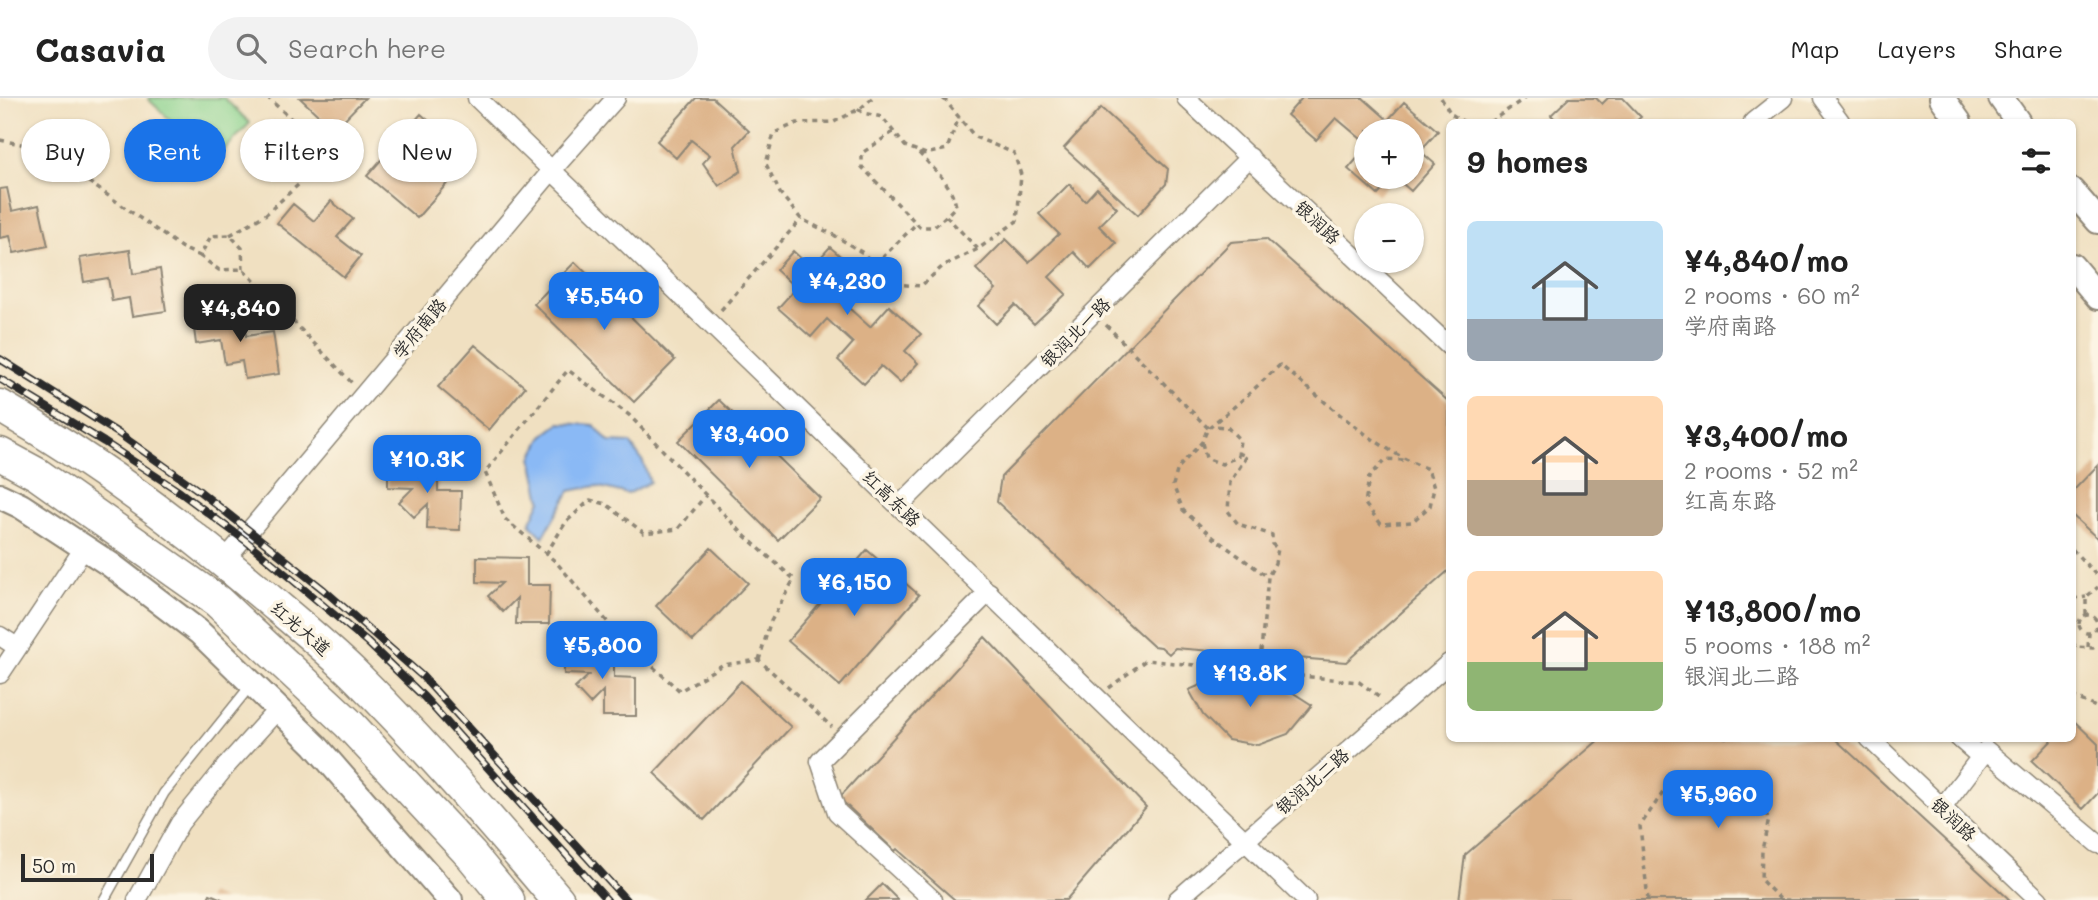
<!DOCTYPE html>
<meta charset="utf-8">
<style>
body{margin:0;font-family:Mali,"LXGW WenKai TC",sans-serif;background:#f2f2f2;color:#222;height:100vh;display:flex;flex-direction:column;font-size:26px;white-space:nowrap}
*{box-sizing:border-box;margin:0}
p{font-size:23px;color:#767676}
.icon{flex:none;width:38px;height:38px;fill:none;stroke:currentColor;stroke-width:2;stroke-linecap:round;stroke-linejoin:round}
.map{position:relative;flex:1;overflow:hidden}
.drawer{position:absolute;left:1446px;top:21px;width:630px;height:623px;display:flex;flex-direction:column;background:#fff;border-radius:10px;box-shadow:0 2px 5px #0004}
.drawer>*{flex:none}
.top-card{position:absolute;left:21px;top:21px;width:665px;height:63px;display:flex;gap:14px}
.tools{position:absolute;left:1354px;top:21px;display:grid;gap:14px}
.tools a{display:grid;place-items:center;width:70px;height:70px;border-radius:50%;background:#fff;box-shadow:0 2px 5px #0004;font-size:35px}
.scale{position:absolute;left:21px;bottom:18px;width:133px;box-sizing:border-box;padding-left:7px;border:4px solid #2b2b2b;border-top:0;font-size:19px;line-height:24px;white-space:nowrap;color:#2b2b2b;-webkit-text-stroke:5px #fcf5e5;paint-order:stroke}
.price{position:absolute;translate:-50% -60px;padding:0 16px;border-radius:14px;background:#1a73e8;color:#fff;font-size:23px;line-height:46px;filter:drop-shadow(0 2px 4px #0008)}
.price::after{content:'';position:absolute;left:50%;top:42px;width:21px;height:16px;margin-left:-10px;background:inherit;clip-path:polygon(0 0,100% 0,50% 100%)}
.price.current{background:#222;color:#fff}
ul{padding:0;list-style:none}
li{display:flex;align-items:center;gap:21px;height:175px;padding:0 21px}
li span{display:grid;place-items:center;flex:none;width:196px;height:140px;border-radius:10px;color:#555}
li>.icon{margin-inline-start:auto}
span .icon{width:84px;height:84px;fill:#fffc;stroke-width:1}
li b{font-size:30px}
h2{display:flex;justify-content:space-between;align-items:center;height:84px;padding:0 21px;font-size:30px}
.chip{padding:0 24px;border-radius:32px;background:#fff;box-shadow:0 2px 5px #0004;font-size:24px;line-height:63px}
.chip.current{background:#1a73e8;color:#fff}
header{display:flex;align-items:center;gap:42px;box-sizing:border-box;height:98px;padding:0 35px;background:#fff;border-bottom:2px solid #e0e0e0}
header strong{font-size:33px}
nav{display:flex;gap:38px;margin-inline-start:auto;font-size:24px}
.search{width:490px;height:63px;background:#f2f2f2;display:flex;align-items:center;gap:18px;box-sizing:border-box;padding:0 24px;border-radius:38px;color:#767676;font-size:26px}
.map>svg:first-child{display:block}
.green{fill:#89d18c;stroke:#5a7e5c;stroke-width:2}
.water{fill:#8ab9f5;stroke:#5a7290;stroke-width:2}
.building{fill:#dcb186}
.lines{fill:none;stroke-linecap:round;stroke-linejoin:round}
.lane-casing{stroke:#8e8676;stroke-width:12}
.street-casing{stroke:#8e8676;stroke-width:21}
.secondary-casing{stroke:#8e8676;stroke-width:28}
.highway-casing{stroke:#8e8676;stroke-width:35}
.path{stroke:#8e8676;stroke-width:3.5;stroke-dasharray:5 5;stroke-linecap:butt}
.lane{stroke:#fff;stroke-width:9}
.street{stroke:#fff;stroke-width:18}
.secondary{stroke:#fff;stroke-width:24}
.highway{stroke:#fff;stroke-width:32}
.rail-casing{stroke:#2b2b2b;stroke-width:8}
.rail{stroke:#fcf5e5;stroke-width:5;stroke-dasharray:16;stroke-linecap:butt}
.labels{text-anchor:middle;dominant-baseline:central;stroke-width:7;stroke-linejoin:round;paint-order:stroke}
.street-label{font-size:18px;fill:#2b2b2b;stroke:#fcf5e5}
</style>
<header>
<strong>Casavia</strong>
<div class="search"><svg class="icon" aria-label="search" viewBox="0 0 24 24"><circle cx="10" cy="10" r="6"/><path d="M15 15l6 6"/></svg>Search here</div>
<nav><a>Map</a><a>Layers</a><a>Share</a></nav>
</header>
<div class="map">
<svg width="2098" height="802" viewBox="0 0 2098 802">
<rect width="100%" height="100%" fill="#fcf5e5"/>
<filter id="ink" filterUnits="userSpaceOnUse"><feTurbulence type="fractalNoise" baseFrequency=".0143" numOctaves="2"/><feDisplacementMap in="SourceGraphic" scale="14" xChannelSelector="R" yChannelSelector="G"/><feConvolveMatrix kernelMatrix="1 2 1 2 8 2 1 2 1" color-interpolation-filters="sRGB"/></filter>
<filter id="wash" filterUnits="userSpaceOnUse"><feTurbulence type="fractalNoise" baseFrequency=".00686" numOctaves="4" result="noise"/><feDisplacementMap in="SourceGraphic" scale="28" xChannelSelector="R" yChannelSelector="G"/><feGaussianBlur stdDeviation="1.57" result="paint"/><feColorMatrix in="noise" values="0 0 0 0 0 0 0 0 0 0 0 0 0 0 0 0 0 1.4 0 .05"/><feComposite in="paint" operator="in"/></filter>
<g filter="url(#wash)">
<rect width="100%" height="100%" fill="#f0e0c1"/>
<!-- green -->
<path class="green" d="M 149,0 L 224,0 L 250,25 L 214,63 L 148,1 Z"/>
<!-- water -->
<path class="water" d="M 560,325 L 594,327 L 609,344 L 630,345 L 643,364 L 650,384 L 628,396 L 596,388 L 570,393 L 543,439 L 530,426 L 541,402 L 532,360 L 543,338 Z"/>
<g id="blocks">
<!-- building -->
<path class="building" d="M 300,0 L 365,0 L 334,32 Z
M 696,0 L 713,0 L 749,33 L 735,48 L 741,73 L 719,88 L 703,65 L 710,57 L 691,42 L 676,60 L 657,43 Z
M 1302,0 L 1363,0 L 1388,22 L 1404,4 L 1438,33 L 1420,53 L 1435,66 L 1411,93 L 1395,79 L 1412,79 L 1412,33 L 1367,33 L 1367,46 L 1336,20 L 1316,42 L 1287,17 Z
M 1569,0 L 1596,0 L 1602,6 L 1608,0 L 1623,0 L 1641,19 L 1635,24 L 1558,24 L 1551,17 Z
M 1101,10 L 1168,71 L 1166,86 L 1138,117 L 1064,50 Z
M 421,16 L 470,59 L 417,120 L 367,78 Z
M 1367,49 L 1367,79 L 1394,79 L 1378,97 L 1348,71 Z
M 1069,86 L 1085,103 L 1097,90 L 1117,110 L 1099,128 L 1116,145 L 1090,171 L 1074,154 L 1049,179 L 1066,196 L 1034,226 L 1015,207 L 996,226 L 978,208 L 996,191 L 976,171 L 1006,141 L 1029,164 L 1059,136 L 1039,116 Z
M 7,90 L 12,113 L 39,107 L 48,148 L 14,155 L 10,138 L 0,140 L 0,91 Z
M 331,103 L 353,121 L 337,139 L 361,158 L 344,179 L 277,125 L 293,106 L 314,123 Z
M 1266,141 L 1449,304 L 1449,472 L 1346,564 L 1175,550 L 1169,556 L 1161,549 L 1153,548 L 997,404 L 1001,379 L 1231,144 Z
M 830,149 L 862,177 L 840,202 L 870,229 L 889,208 L 921,236 L 905,253 L 918,265 L 900,285 L 881,268 L 864,286 L 838,262 L 853,245 L 827,221 L 811,239 L 778,210 L 796,190 L 776,172 L 793,153 L 811,170 Z
M 130,152 L 133,176 L 160,171 L 166,213 L 132,218 L 129,200 L 112,203 L 108,180 L 84,184 L 80,160 Z
M 575,164 L 675,262 L 634,304 L 534,206 Z
M 243,215 L 246,238 L 273,234 L 279,276 L 245,281 L 242,263 L 225,266 L 221,242 L 196,246 L 193,223 Z
M 475,247 L 525,289 L 489,332 L 438,289 Z
M 719,302 L 820,400 L 778,442 L 678,343 Z
M 388,365 L 438,366 L 438,393 L 461,393 L 460,432 L 427,431 L 428,406 L 414,419 L 399,404 L 413,390 L 388,389 Z
M 2098,367 L 2098,441 L 2072,417 L 2072,394 Z
M 711,450 L 748,485 L 693,543 L 656,508 Z
M 867,452 L 919,497 L 840,588 L 788,543 Z
M 477,459 L 527,460 L 527,487 L 550,487 L 549,526 L 516,526 L 517,500 L 503,514 L 488,498 L 502,485 L 477,484 Z
M 985,539 L 1146,709 L 1066,802 L 955,802 L 897,751 L 895,753 L 839,700 Z
M 564,551 L 614,552 L 614,579 L 636,580 L 636,618 L 603,618 L 603,593 L 590,606 L 575,590 L 589,577 L 564,576 Z
M 1239,580 L 1284,589 L 1312,607 L 1288,636 L 1258,647 L 1228,642 L 1203,617 L 1189,592 L 1212,582 Z
M 741,583 L 791,629 L 704,722 L 654,675 Z
M 2072,621 L 2098,646 L 2098,695 L 2083,711 L 2032,663 L 2054,640 L 2072,640 Z
M 1601,640 L 1834,640 L 2010,802 L 1459,802 L 1465,757 Z
M 882,786 L 898,802 L 866,802 Z
M 210,796 L 224,802 L 207,802 Z"/>
</g>
</g>
<g filter="url(#ink)">
<use href="#blocks" fill-opacity="0" stroke="#8e8676" stroke-width="2"/>
<g class="lines">
<defs>
<path id="lane" d="M 104,802 L 164,695 L 251,587"/>
<path id="street" d="M 477,0 L 1306,802
M 1186,0 L 1449,248
M 1823,0 L 1840,23
M 1753,24 L 1783,0
M 900,407 L 1250,59
M 224,463 L 553,71 L 616,0
M 0,538 L 17,549
M 0,576 L 84,450
M 1869,640 L 2039,802
M 1959,640 L 1981,659
M 1942,710 L 1986,652 L 2098,746
M 137,802 L 180,725 L 227,667 L 278,611
M 933,802 L 837,714 L 820,663 L 989,494
M 1177,802 L 1449,565"/>
<path id="secondary" d="M 1942,0 L 1959,24
M 2001,0 L 2018,24
M 2072,93 L 2098,123
M 2072,168 L 2098,199
M 0,398 L 21,408 L 111,467 L 199,534 L 315,647 L 450,802"/>
<path id="highway" d="M 0,308 C 95,363 184,429 267,500 C 298,526 330,552 359,581 C 429,651 494,726 558,802
M 0,356 L 37,376 L 217,503 L 349,626 L 471,757 L 508,802"/>
</defs>
<!-- lane casing -->
<use href="#lane" class="lane-casing"/>
<!-- street casing -->
<use href="#street" class="street-casing"/>
<!-- secondary casing -->
<use href="#secondary" class="secondary-casing"/>
<!-- highway casing -->
<use href="#highway" class="highway-casing"/>
<!-- path -->
<path class="path" d="M 872,0 L 861,10 L 834,24 L 797,25 L 774,35 L 766,66 L 780,95 L 801,121 L 834,137 L 863,155 L 893,186 L 921,188 L 943,168 L 978,151 L 1017,123 L 1021,77 L 1014,55 L 975,39 L 945,2 L 940,0
M 1441,0 L 1451,16 L 1464,24
M 858,11 L 863,15 L 882,19 L 905,48 L 926,56 L 947,51 L 959,19
M 1490,24 L 1525,0
M 893,34 L 862,55 L 862,69 L 920,129 L 934,129 L 946,118
M 0,42 L 41,50 L 182,150 L 200,158
M 919,55 C 934,72 951,84 956,108 L 946,118 L 978,151
M 230,137 L 265,117 L 320,67 L 316,43 L 268,0
M 875,167 L 917,125
M 243,171 L 242,150 L 230,137 L 211,138 L 200,158 L 219,172 L 243,171 L 352,285
M 721,212 L 801,121
M 1106,227 L 1208,330
M 1202,345 L 1206,360 L 1222,366 L 1238,358 L 1240,342 L 1227,329 L 1213,328
M 1238,355 L 1247,358 L 1230,384 L 1228,413 L 1238,426 L 1272,437 L 1272,446 L 1278,451 L 1275,465 L 1268,479
M 2072,451 L 2098,479
M 546,456 L 566,424 L 590,402 L 606,406 L 644,435 L 678,431 L 706,397
M 2073,501 L 2086,499
M2079 526a9 9 0 1 1 18 0a9 9 0 1 1-18 0Z
M 2086,517 L 2086,499 L 2098,489
M 2072,544 L 2076,549 L 2093,550 L 2098,547
M 2088,549 L 2089,535
M 2072,559 L 2076,549
M 759,562 L 770,525 L 794,481 L 746,439 L 629,317 L 568,272 L 485,374 L 505,421 L 556,464 L 624,543 L 680,593 L 722,567 L 759,562 L 832,629
M 1259,574 L 1268,479 L 1214,440 L 1183,412 L 1173,387 L 1178,370 L 1202,344 L 1208,330 L 1240,304 L 1280,267 C 1327,304 1371,349 1428,371 L 1434,390 L 1430,408 L 1412,424 L 1381,426 L 1365,406 L 1369,379 L 1386,361 L 1403,362
M 1109,590 L 1146,562 L 1359,584 L 1383,601
M 2072,598 L 2098,610
M 1648,802 L 1640,728 L 1664,693 L 1683,675 L 1720,679 L 1758,702 L 1769,721 L 1762,752 L 1761,782 L 1781,802 L 1790,802"/>
<!-- lane -->
<use href="#lane" class="lane"/>
<!-- street -->
<use href="#street" class="street"/>
<!-- secondary -->
<use href="#secondary" class="secondary"/>
<!-- highway -->
<use href="#highway" class="highway"/>
<defs>
<path id="rail" d="M 0,261 L 118,335 L 198,392 L 324,492 L 422,578 L 626,802
M 0,281 L 104,344 L 177,392 L 246,443 L 367,544 L 424,599 L 607,802"/>
</defs>
<!-- rail casing -->
<use href="#rail" class="rail-casing"/>
<!-- rail -->
<use href="#rail" class="rail"/>
</g>
</g>
<g class="labels">
<!-- street labels -->
<g class="street-label">
<text transform="translate(1318 124) rotate(43)">银润路</text>
<text transform="translate(419 230) rotate(-50)">学府南路</text>
<text transform="translate(1075 234) rotate(-45)">银润北一路</text>
<text transform="translate(892 400) rotate(44)">红高东路</text>
<text transform="translate(301 530) rotate(41)">红光大道</text>
<text transform="translate(1312 683) rotate(-41)">银润北二路</text>
<text transform="translate(1954 721) rotate(43)">银润路</text>
</g>
</g>
</svg>
<div class="tools">
<a>+</a>
<a>−</a>
</div>
<div class="scale">50 m</div>
<b class="price" style="left:847px;top:219px">¥4,230</b>
<b class="price" style="left:604px;top:234px">¥5,540</b>
<b class="price current" style="left:240px;top:246px">¥4,840</b>
<b class="price" style="left:749px;top:372px">¥3,400</b>
<b class="price" style="left:427px;top:397px">¥10.3K</b>
<b class="price" style="left:854px;top:520px">¥6,150</b>
<b class="price" style="left:602px;top:583px">¥5,800</b>
<b class="price" style="left:1250px;top:611px">¥13.8K</b>
<b class="price" style="left:1718px;top:732px">¥5,960</b>
<div class="top-card">
<a class="chip">Buy</a>
<a class="chip current">Rent</a>
<a class="chip">Filters</a>
<a class="chip">New</a>
</div>
<section class="drawer">
<h2>9 homes<svg class="icon" aria-label="filters" viewBox="0 0 24 24"><path d="M4 7h16M4 17h16"/><circle cx="9" cy="7" r="2"/><circle cx="15" cy="17" r="2"/></svg></h2>
<ul>
<li><span style="background:linear-gradient(#bfe0f5 70%,#9aa5b1 0)"><svg class="icon" aria-label="home" viewBox="0 0 24 24"><path d="M3 11l9-7 9 7M6 9v11h12V9"/></svg></span><div><b>¥4,840/mo</b><p>2 rooms · 60 m²</p><p>学府南路</p></div></li>
<li><span style="background:linear-gradient(#ffd9b3 60%,#b9a48a 0)"><svg class="icon" aria-label="home" viewBox="0 0 24 24"><path d="M3 11l9-7 9 7M6 9v11h12V9"/></svg></span><div><b>¥3,400/mo</b><p>2 rooms · 52 m²</p><p>红高东路</p></div></li>
<li><span style="background:linear-gradient(#ffd9b3 65%,#8fb573 0)"><svg class="icon" aria-label="home" viewBox="0 0 24 24"><path d="M3 11l9-7 9 7M6 9v11h12V9"/></svg></span><div><b>¥13,800/mo</b><p>5 rooms · 188 m²</p><p>银润北二路</p></div></li>
</ul>
</section>
</div>
